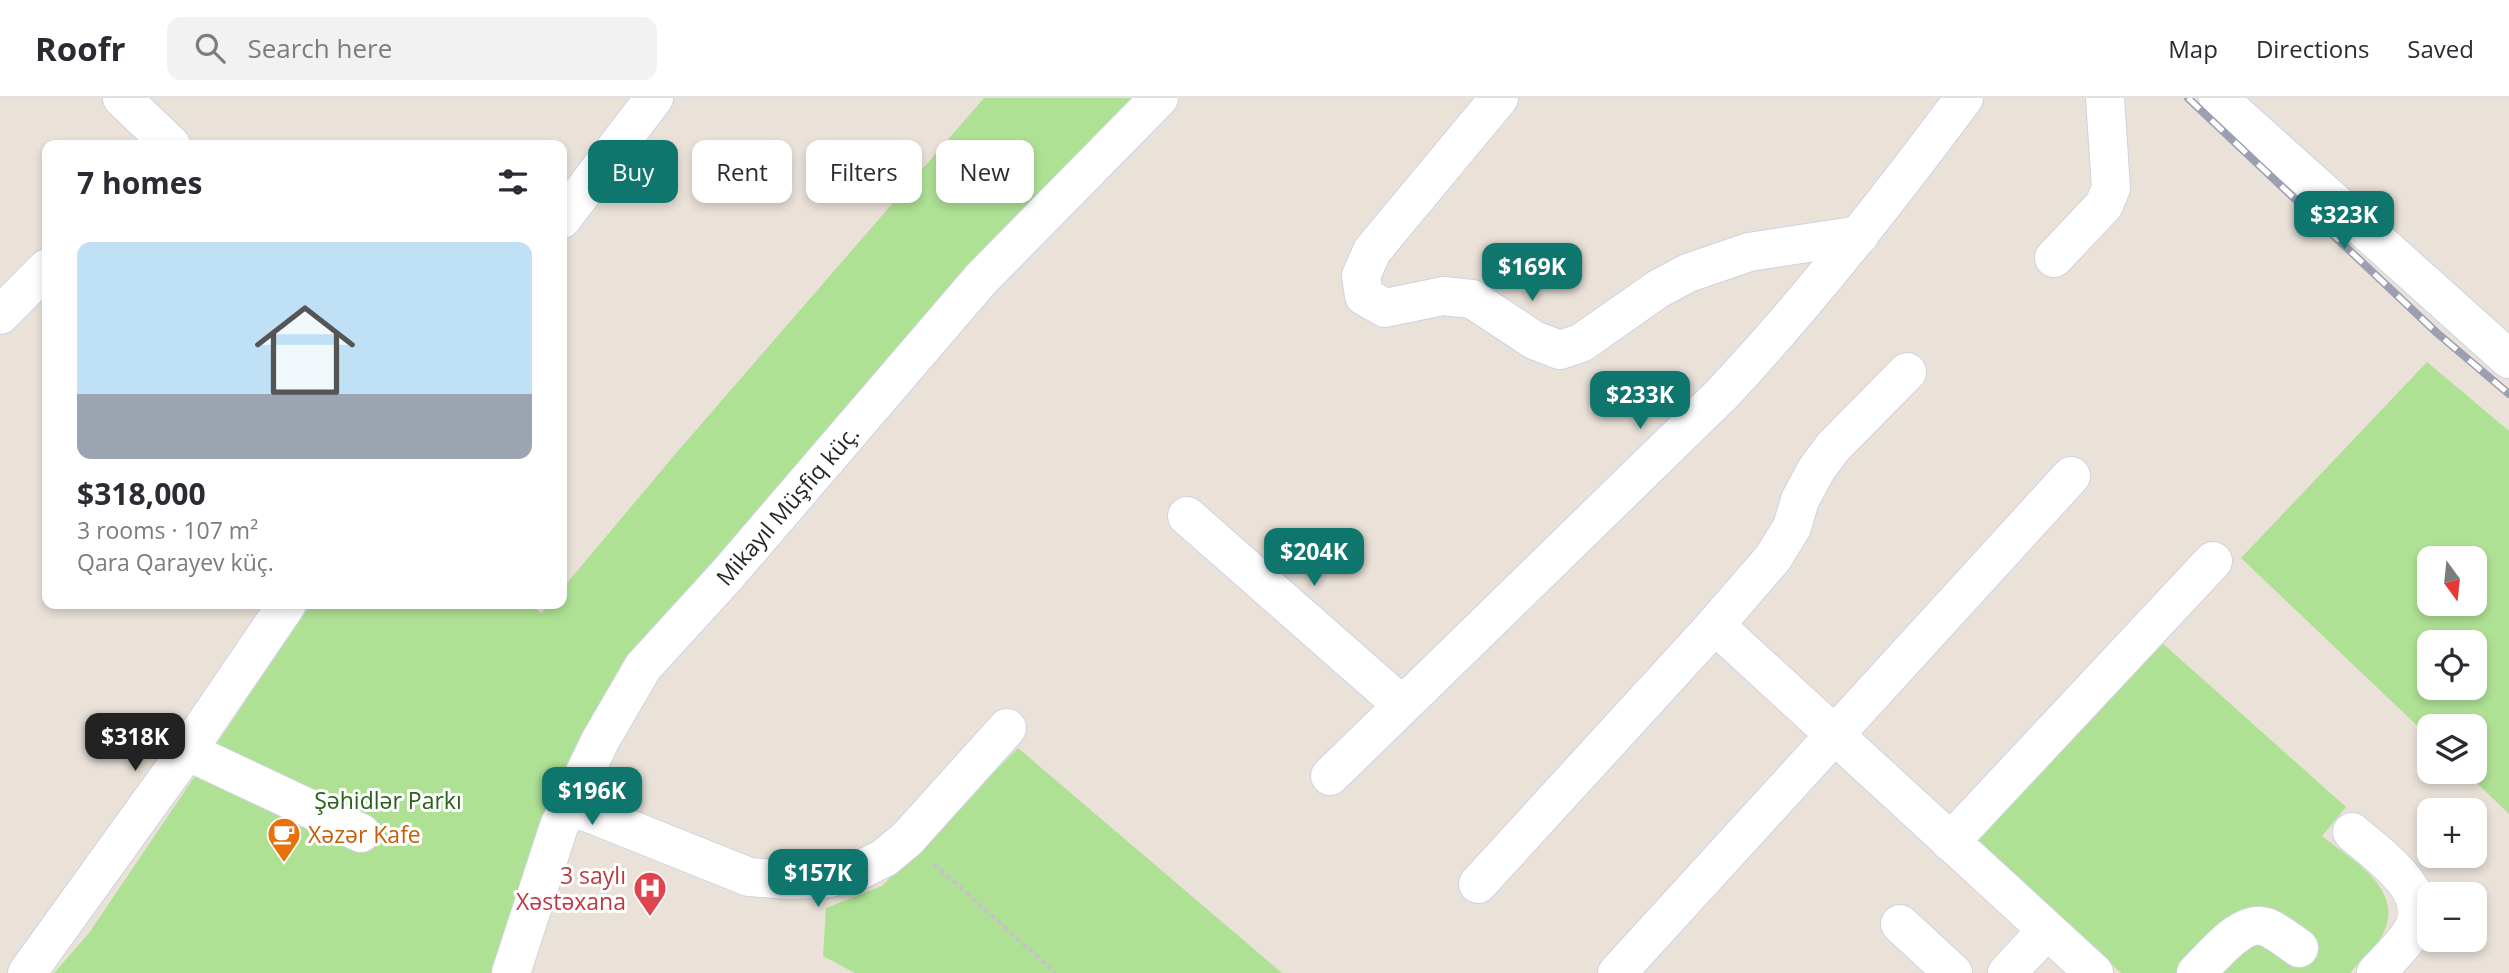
<!DOCTYPE html>
<meta charset="utf-8">
<style>
body{margin:0;font-family:"Open Sans",sans-serif;background:#f2f2f3;color:#2b2b33;height:100vh;display:flex;flex-direction:column;font-size:26px;white-space:nowrap}
*{box-sizing:border-box;margin:0}
p{font-size:23px;color:#7c7c81}
.icon{flex:none;width:38px;height:38px;fill:none;stroke:currentColor;stroke-width:2;stroke-linecap:round;stroke-linejoin:round}
.map{position:relative;flex:1;overflow:hidden}
.drawer{position:absolute;left:42px;top:42px;width:525px;height:469px;display:flex;flex-direction:column;background:#fff;border-radius:14px;box-shadow:0 4px 10px #0003}
.drawer>*{flex:none}
.banner{position:absolute;left:588px;top:42px;width:665px;height:63px;display:flex;gap:14px}
.needle{width:46px;rotate:165deg}
.tools{position:absolute;left:2417px;top:448px;display:grid;gap:14px}
.tools a{display:grid;place-items:center;width:70px;height:70px;border-radius:14px;background:#fff;box-shadow:0 4px 10px #0003;font-size:35px}
.price{position:absolute;translate:-50% -60px;padding:0 16px;border-radius:14px;background:#0f766e;color:#fff;font-size:23px;line-height:46px;filter:drop-shadow(0 2px 4px #0008)}
.price::after{content:'';position:absolute;left:50%;top:42px;width:21px;height:16px;margin-left:-10px;background:inherit;clip-path:polygon(0 0,100% 0,50% 100%)}
.price.current{background:#222;color:#fff}
ul{padding:0;list-style:none}
li{display:grid;align-content:center;gap:14px;height:371px;padding:0 35px}
li+li{border-top:2px solid #e1e1e2}
li span{display:grid;place-items:center;height:217px;border-radius:14px;color:#555}
li>.icon{margin-inline-start:auto}
span .icon{width:126px;height:126px;fill:#fffc;stroke-width:1}
li b{font-size:30px}
h2{display:flex;justify-content:space-between;align-items:center;height:84px;padding:0 35px;font-size:30px}
.chip{padding:0 24px;border-radius:14px;background:#fff;box-shadow:0 4px 10px #0003;font-size:24px;line-height:63px}
.chip.current{background:#0f766e;color:#fff}
header{display:flex;align-items:center;gap:42px;box-sizing:border-box;height:98px;padding:0 35px;background:#fff;border-bottom:2px solid #e1e1e2}
header strong{font-size:33px}
nav{display:flex;gap:38px;margin-inline-start:auto;font-size:24px}
.search{width:490px;height:63px;background:#f2f2f3;display:flex;align-items:center;gap:18px;box-sizing:border-box;padding:0 24px;border-radius:14px;color:#7c7c81;font-size:26px}
.map>svg:first-child{display:block}
.green{fill:#afe195;fill-rule:evenodd}
.lines{fill:none;stroke-linecap:round;stroke-linejoin:round}
.minor-casing{stroke:#ced2e1;stroke-width:40}
.path{stroke:#c3c3c3;stroke-width:4.5;stroke-dasharray:5 3.5;stroke-linecap:butt}
.minor{stroke:#fff;stroke-width:38}
.rail-casing{stroke:#9c9fb2;stroke-width:8}
.rail{stroke:#fff;stroke-width:5;stroke-dasharray:16;stroke-linecap:butt}
.labels{text-anchor:middle;dominant-baseline:central;stroke-width:6;stroke-linejoin:round;paint-order:stroke}
.street-label{font-size:23px;fill:#272727;stroke:#fff}
.park-label{font-size:23px;fill:#296219;stroke:#fff}
.food-label{font-size:23px;fill:#c56008;stroke:#fff;text-anchor:start}
.health-label{font-size:23px;fill:#be3a42;stroke:#fff;text-anchor:end}
</style>
<header>
<strong>Roofr</strong>
<div class="search"><svg class="icon" aria-label="search" viewBox="0 0 24 24"><circle cx="10" cy="10" r="6"/><path d="M15 15l6 6"/></svg>Search here</div>
<nav><a>Map</a><a>Directions</a><a>Saved</a></nav>
</header>
<div class="map">
<svg width="2509" height="875" viewBox="0 0 2509 875">
<rect width="100%" height="100%" fill="#eae2d9"/>
<!-- green -->
<path class="green" d="M 984,0 L 1159,0 L 643,569 L 516,875 L 54,875 L 89,835 L 311,506 L 531,506 L 541,515 L 550,506 L 562,506 L 562,491 L 677,354 Z
M 2427,264 L 2509,333 L 2509,716 L 2465,674 L 2474,674 L 2474,628 L 2429,628 L 2429,639 L 2241,460 ZM 2429,460 L 2474,460 L 2474,506 L 2429,506 ZM 2429,544 L 2474,544 L 2474,590 L 2429,590 Z
M 2160,543 L 2346,709 L 2322,738 C 2353,763 2407,792 2382,838 C 2374,851 2360,863 2350,875 L 2121,875 L 1976,743 Z
M 1018,650 L 1282,875 L 855,875 L 823,858 L 826,810 L 882,788 Z"/>
<g class="lines">
<defs>
<path id="minor" d="M 122,0 L 171,47
M 1499,0 L 1372,153 L 1361,178 L 1364,198 L 1385,210 L 1443,198 L 1472,201 L 1534,242 L 1560,252 L 1581,245 L 1658,191 L 1688,175 L 1749,154 L 1860,137
M 2218,0 L 2509,261
M 562,121 L 654,0
M 2054,160 L 2104,107 L 2111,90 L 2105,0
M 0,217 L 47,170
M 1187,418 L 1402,607
M 1715,527 L 2094,875
M 187,653 L 361,735
M 1330,678 L 1722,296 C 1809,203 1888,102 1964,0
M 569,707 L 749,779 L 790,782 L 826,781 L 860,772 L 884,760 L 907,741 L 1007,630
M 2352,734 C 2377,756 2435,794 2412,833 C 2403,848 2388,862 2376,875
M 1950,744 L 2213,463
M 1478,786 L 1715,527 L 1773,460 L 1792,429 L 1800,402 L 1816,372 L 1833,349 L 1907,274
M 1900,826 L 1953,875
M 27,875 L 187,653 L 287,506
M 511,875 L 559,728 L 600,643 L 643,569 L 727,477 L 981,181 L 1159,0
M 1617,875 L 2071,378
M 2007,875 L 2047,832
M 2196,875 C 2212,860 2242,820 2266,829 C 2277,833 2289,843 2299,850"/>
</defs>
<!-- minor casing -->
<use href="#minor" class="minor-casing"/>
<!-- path -->
<path class="path" d="M 934,766 L 1056,875"/>
<!-- minor -->
<use href="#minor" class="minor"/>
<defs>
<path id="rail" d="M 2188,0 L 2437,235 L 2509,296"/>
</defs>
<!-- rail casing -->
<use href="#rail" class="rail-casing"/>
<!-- rail -->
<use href="#rail" class="rail"/>
</g>
<!-- icons -->
<defs>
<symbol id="cafe-pin" viewBox="-11 -11 22 30"><path d="M0 17L-7.5 6A9.5 9.5 0 1 1 7.5 6Z" fill="#e8710a" stroke="#fff"/><path d="M-5.5-4.5H6V0H3Q3 3.5 0 3.5H-2.5Q-5.5 3.5-5.5 0ZM3-3.2v2h1.7v-2ZM-6 4.5H4V6H-6Z" fill="#fff"/></symbol>
<symbol id="hospital-pin" viewBox="-11 -11 22 30"><path d="M0 17L-7.5 6A9.5 9.5 0 1 1 7.5 6Z" fill="#e0444e" stroke="#fff"/><path d="M-5-5h3v3.5h4V-5h3V5h-3V1.5h-4V5h-3Z" fill="#fff"/></symbol>
</defs>
<g fill-rule="evenodd">
<use href="#cafe-pin" x="265" y="717" width="38" height="52"/>
<use href="#hospital-pin" x="631" y="771" width="38" height="52"/>
</g>
<g class="labels">
<!-- street labels -->
<g class="street-label">
<text transform="translate(787 407) rotate(-49)">Mikayıl Müşfiq küç.</text>
</g>
<!-- park labels -->
<g class="park-label">
<text x="388" y="702">Şəhidlər Parkı</text>
</g>
<!-- food labels -->
<g class="food-label">
<text x="308" y="736">Xəzər Kafe</text>
</g>
<!-- health labels -->
<g class="health-label">
<text x="626" y="777">3 saylı<tspan x="626" dy="26">Xəstəxana</tspan></text>
</g>
</g>
</svg>
<div class="tools">
<a><svg class="needle" viewBox="-14 -14 28 28"><path d="M0-13l5 13h-10z" fill="#e53935"/><path d="M0 13l5-13h-10z" fill="#7c7c81"/></svg></a>
<a><svg class="icon" aria-label="locate" viewBox="0 0 24 24"><circle cx="12" cy="12" r="6"/><path d="M12 2v4M12 18v4M2 12h4M18 12h4"/></svg></a>
<a><svg class="icon" aria-label="layers" viewBox="0 0 24 24"><path d="M12 4l9 5-9 5-9-5zM3 14l9 5 9-5"/></svg></a>
<a>+</a>
<a>−</a>
</div>
<b class="price" style="left:2344px;top:153px">$323K</b>
<b class="price" style="left:1532px;top:205px">$169K</b>
<b class="price" style="left:1640px;top:333px">$233K</b>
<b class="price" style="left:1314px;top:490px">$204K</b>
<b class="price current" style="left:135px;top:675px">$318K</b>
<b class="price" style="left:592px;top:729px">$196K</b>
<b class="price" style="left:818px;top:811px">$157K</b>
<div class="banner">
<a class="chip current">Buy</a>
<a class="chip">Rent</a>
<a class="chip">Filters</a>
<a class="chip">New</a>
</div>
<section class="drawer">
<h2>7 homes<svg class="icon" aria-label="filters" viewBox="0 0 24 24"><path d="M4 7h16M4 17h16"/><circle cx="9" cy="7" r="2"/><circle cx="15" cy="17" r="2"/></svg></h2>
<ul>
<li><span style="background:linear-gradient(#bfe0f5 70%,#9aa5b1 0)"><svg class="icon" aria-label="home" viewBox="0 0 24 24"><path d="M3 11l9-7 9 7M6 9v11h12V9"/></svg></span><div><b>$318,000</b><p>3 rooms · 107 m²</p><p>Qara Qarayev küç.</p></div></li>
</ul>
</section>
</div>
